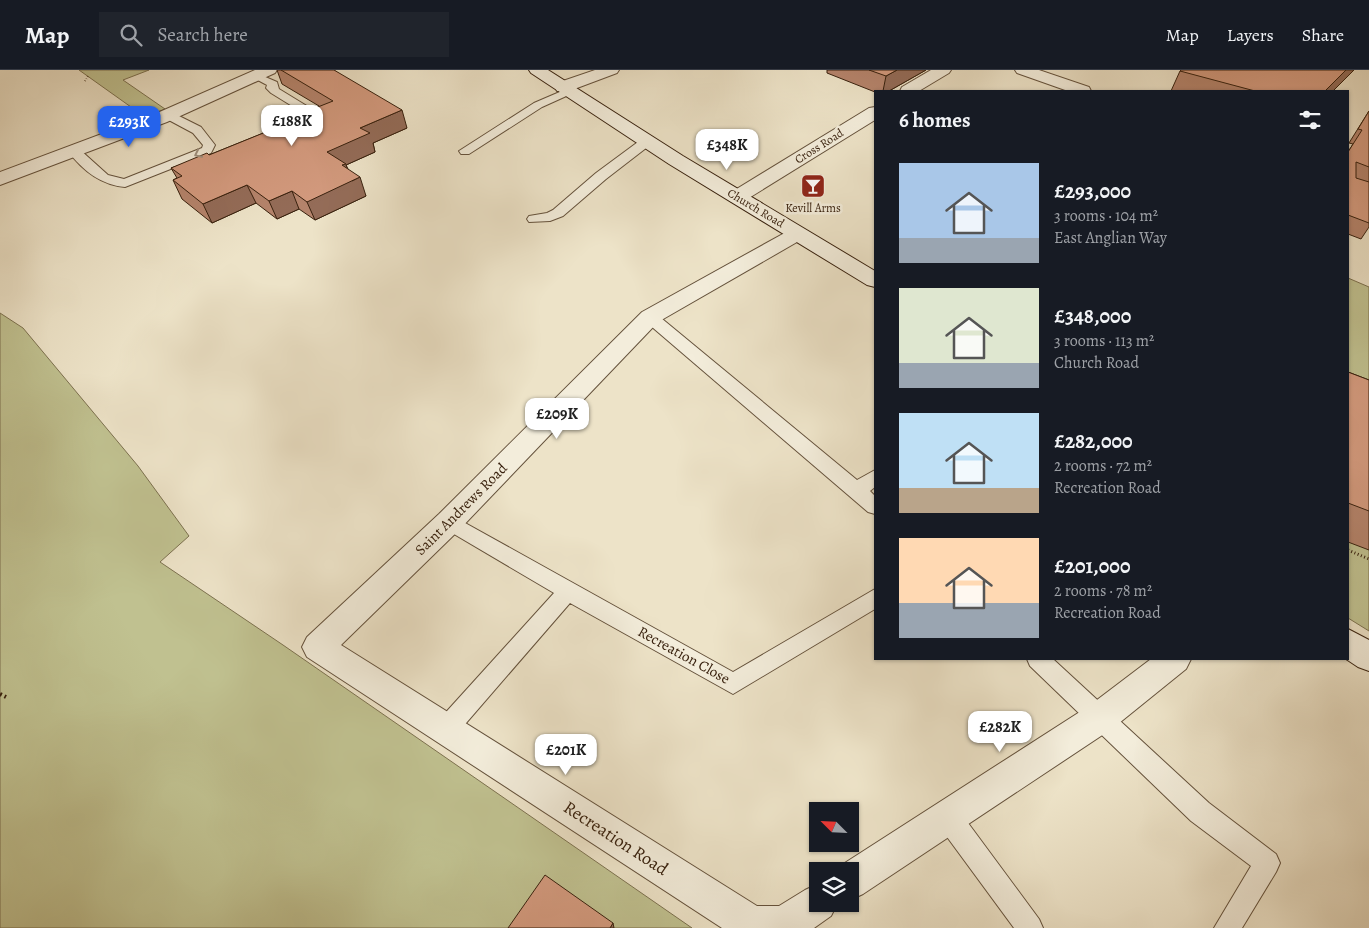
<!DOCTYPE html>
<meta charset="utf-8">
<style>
body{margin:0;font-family:Alegreya,serif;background:#20242c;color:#f1f3f6;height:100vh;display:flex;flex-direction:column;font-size:19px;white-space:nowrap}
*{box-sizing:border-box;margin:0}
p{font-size:16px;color:#9ea1a6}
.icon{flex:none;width:28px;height:28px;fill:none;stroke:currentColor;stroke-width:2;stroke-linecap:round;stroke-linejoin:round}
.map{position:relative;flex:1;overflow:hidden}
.drawer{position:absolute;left:874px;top:20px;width:475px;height:570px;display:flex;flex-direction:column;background:#171b24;border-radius:0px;box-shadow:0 1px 4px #0004}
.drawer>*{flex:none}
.needle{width:32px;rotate:294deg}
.controls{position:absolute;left:809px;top:732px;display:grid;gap:10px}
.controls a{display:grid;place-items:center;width:50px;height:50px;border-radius:0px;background:#171b24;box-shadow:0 1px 4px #0004;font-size:25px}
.price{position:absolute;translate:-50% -42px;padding:0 11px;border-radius:10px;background:#fff;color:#222;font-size:16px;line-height:32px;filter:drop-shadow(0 1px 2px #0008)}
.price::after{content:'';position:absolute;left:50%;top:30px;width:15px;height:11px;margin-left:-8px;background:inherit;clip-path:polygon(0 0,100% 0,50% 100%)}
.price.current{background:#2563eb;color:#fff}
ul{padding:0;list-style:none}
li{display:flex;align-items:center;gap:15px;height:125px;padding:0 25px}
li span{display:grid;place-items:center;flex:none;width:140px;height:100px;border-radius:0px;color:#555}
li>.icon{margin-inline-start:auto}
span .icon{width:60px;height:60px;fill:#fffc;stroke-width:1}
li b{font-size:21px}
h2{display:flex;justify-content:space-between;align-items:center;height:60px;padding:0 25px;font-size:21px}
header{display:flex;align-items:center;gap:30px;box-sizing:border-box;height:70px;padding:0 25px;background:#171b24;border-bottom:1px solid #363941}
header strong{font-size:24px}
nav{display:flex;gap:28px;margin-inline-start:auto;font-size:18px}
.search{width:350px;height:45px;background:#20242c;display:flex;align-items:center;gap:12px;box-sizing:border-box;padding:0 18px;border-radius:0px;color:#9ea1a6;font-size:19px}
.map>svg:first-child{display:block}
.green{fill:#c0c190;stroke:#7c714f}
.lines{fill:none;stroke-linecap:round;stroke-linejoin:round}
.service-casing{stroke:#65523c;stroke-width:2}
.minor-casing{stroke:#65523c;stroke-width:2}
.secondary-casing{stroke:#38210e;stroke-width:2}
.path-far2{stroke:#38210e;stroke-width:2;stroke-dasharray:0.5 2;stroke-linecap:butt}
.path-far1{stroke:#38210e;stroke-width:3;stroke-dasharray:1 2.5;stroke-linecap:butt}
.path{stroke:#38210e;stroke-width:4;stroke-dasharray:2 3;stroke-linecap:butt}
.service{fill:#f3eddb;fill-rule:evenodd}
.minor{fill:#f3eddb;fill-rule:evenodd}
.secondary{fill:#f3eddb;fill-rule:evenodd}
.wall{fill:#b5846c;stroke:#38210e}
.shaded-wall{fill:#946c58;stroke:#38210e}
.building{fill:#d39a7e;stroke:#38210e}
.oneway{stroke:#9f917f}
.labels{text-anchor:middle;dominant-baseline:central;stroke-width:5;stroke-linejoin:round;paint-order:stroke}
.far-street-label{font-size:12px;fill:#38210e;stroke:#f3eddb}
.far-poi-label{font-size:12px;fill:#38210e;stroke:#f3eddb}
.street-label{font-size:15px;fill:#38210e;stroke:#f3eddb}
.near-street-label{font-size:18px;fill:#38210e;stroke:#f3eddb}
</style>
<header>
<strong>Map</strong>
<div class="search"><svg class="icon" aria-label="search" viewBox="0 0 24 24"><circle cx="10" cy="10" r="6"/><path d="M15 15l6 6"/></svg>Search here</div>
<nav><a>Map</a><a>Layers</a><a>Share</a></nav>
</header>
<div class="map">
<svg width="1369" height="858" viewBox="0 0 1369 858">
<rect width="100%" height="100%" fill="#ede3c8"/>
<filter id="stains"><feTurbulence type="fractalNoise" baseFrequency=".004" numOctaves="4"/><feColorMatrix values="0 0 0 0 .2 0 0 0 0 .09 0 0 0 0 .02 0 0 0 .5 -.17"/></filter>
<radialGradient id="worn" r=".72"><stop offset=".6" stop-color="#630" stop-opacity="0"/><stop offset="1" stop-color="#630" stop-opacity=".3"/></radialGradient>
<!-- green -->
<path class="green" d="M 79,0 L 149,0 L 123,10 L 165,39 L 145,47 Z
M 1348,208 L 1369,217 L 1369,561 L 1348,548 Z
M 0,243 L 23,258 L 138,396 L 189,466 L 160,492 L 283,575 L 692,858 L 0,858 Z"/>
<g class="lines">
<defs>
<path id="service" d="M 256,3 L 277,12 L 279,19 L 315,41 L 309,45 L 305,44 L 271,23 L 266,18 L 267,15 L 250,6 Z
M 569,18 L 575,21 L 573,23 L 542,37 L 469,84 L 461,84 L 459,81 L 534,33 Z
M 169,41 L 201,57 L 215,75 L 211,83 L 125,117 C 101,115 82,100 68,81 L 74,77 L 78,78 L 108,105 L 124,109 L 202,78 L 203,75 L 193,63 L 165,48 L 163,45 L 165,42 Z
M 646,68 L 650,69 L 652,72 L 650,75 L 606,109 L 563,146 L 550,151 L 529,152 L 527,149 L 529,146 L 547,143 L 553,140 L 596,103 L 642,69 Z
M 650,242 L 655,243 L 857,410 L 875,400 L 875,417 L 870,421 L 875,426 L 875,444 L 868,442 L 645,251 L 642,247 L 645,243 Z
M 449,444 L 733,602 L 875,519 L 875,539 L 733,624 L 570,533 L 454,667 L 446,670 L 438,667 L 435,659 L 438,651 L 554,523 L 442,457 L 439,452 L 442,447 Z
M 1027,589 L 1053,589 L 1209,733 L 1276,784 L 1280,793 L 1276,802 L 1242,858 L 1214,858 L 1251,796 L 1191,751 L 1030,596 Z
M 948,735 L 957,738 L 1039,849 L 1043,858 L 1014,858 L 939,756 L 936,747 L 939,738 Z"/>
<path id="minor" d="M 255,0 L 277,0 L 275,3 L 167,52 L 0,115 L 0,102 L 155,44 Z
M 595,0 L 619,0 L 617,3 L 569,21 L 557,21 L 555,17 L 557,13 Z
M 931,0 L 951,0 L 949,3 L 919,21 L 900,21 L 902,17 Z
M 1015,0 L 1039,0 L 1089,17 L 1091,21 L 1068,21 L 1017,3 Z
M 875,37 L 875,50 L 744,131 L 737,133 L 730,131 L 727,127 L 730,123 L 869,38 Z
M 797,158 L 804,160 L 807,164 L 804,168 L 658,252 L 459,460 L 341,575 L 757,836 L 779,836 L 805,820 L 818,814 L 818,834 L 837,834 L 831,846 L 814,858 L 722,858 L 307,587 L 302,577 L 307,567 L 439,444 L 642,242 L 790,160 Z
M 1151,589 L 1191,589 L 1186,599 L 1113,658 L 863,824 L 850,830 L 850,801 L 835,801 L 837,798 L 1089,636 Z"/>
<path id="secondary" d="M 529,0 L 548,0 L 683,86 L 875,201 L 875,217 L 867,215 L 669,94 L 531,3 Z
M 1348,559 L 1369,570 L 1369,601 L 1358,597 L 1346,589 L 1348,589 Z"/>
</defs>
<!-- service casing -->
<use href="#service" class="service-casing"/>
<!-- minor casing -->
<use href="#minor" class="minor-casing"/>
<!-- secondary casing -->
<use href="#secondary" class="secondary-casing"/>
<!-- path-far2 -->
<path class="path-far2" d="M 85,11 L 88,6"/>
<!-- path-far1 -->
<path class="path-far1" d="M 1348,480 L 1369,489"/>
<!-- path -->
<path class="path" d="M 0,624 L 6,627"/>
<!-- service -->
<use href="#service" class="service"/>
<!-- minor -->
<use href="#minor" class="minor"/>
<!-- secondary -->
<use href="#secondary" class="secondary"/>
</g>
<!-- wall -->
<path class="wall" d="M 277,0 L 334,0 L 407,58 L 373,73 L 375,82 L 346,95 L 348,99 L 366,126 L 315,150 L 299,139 L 277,149 L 256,133 L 212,153 L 182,129 L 173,110 L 177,108 L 171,98 L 209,85 L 286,54 L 285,50 L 319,36 L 282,14 Z
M 827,0 L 926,0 L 889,21 L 875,21 L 875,22 L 827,3 Z
M 1354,0 L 1333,21 L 1171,21 L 1180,1 Z
M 1369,41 L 1369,157 L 1361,169 L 1348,164 L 1348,82 L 1353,74 L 1349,73 Z
M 1348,302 L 1369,310 L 1369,480 L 1348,472 Z"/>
<!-- shaded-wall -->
<path class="shaded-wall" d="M 897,0 L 926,0 L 889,21 L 883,21 L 886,6 Z
M 1346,0 L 1354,0 L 1333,21 L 1325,21 Z
M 402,40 L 407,58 L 373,73 L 375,82 L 346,95 L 352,111 L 360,107 L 366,126 L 315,150 L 307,132 L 327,82 L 360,58 Z
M 247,115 L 256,133 L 212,153 L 203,134 Z
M 292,121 L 299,139 L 277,149 L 269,131 Z
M 613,853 L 614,858 L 610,858 Z"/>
<!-- building -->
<path class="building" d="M 281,0 L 334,0 L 402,40 L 360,58 L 370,63 L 327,82 L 346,94 L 342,95 L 360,107 L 307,132 L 292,121 L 269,131 L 247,115 L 203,134 L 173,110 L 182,106 L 171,98 L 207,83 L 209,85 L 288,53 L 285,50 L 333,31 Z
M 869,0 L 897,0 L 886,6 Z
M 1181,0 L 1346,0 L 1325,21 L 1255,21 L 1180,1 Z
M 1369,41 L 1369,97 L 1356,92 L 1356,108 L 1369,112 L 1369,153 L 1348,145 L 1348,82 L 1362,60 L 1358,59 Z
M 1348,302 L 1369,310 L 1369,441 L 1348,433 Z
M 545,805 L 613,853 L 610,858 L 508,858 Z"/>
<!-- one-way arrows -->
<defs><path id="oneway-chevron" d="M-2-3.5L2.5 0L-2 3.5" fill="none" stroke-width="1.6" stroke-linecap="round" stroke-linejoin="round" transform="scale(1.25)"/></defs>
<use class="oneway" href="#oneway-chevron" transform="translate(198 84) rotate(154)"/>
<!-- icons -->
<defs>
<symbol id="bar-square" viewBox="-11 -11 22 22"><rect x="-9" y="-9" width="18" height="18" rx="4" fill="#8f2418" stroke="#f3eddb"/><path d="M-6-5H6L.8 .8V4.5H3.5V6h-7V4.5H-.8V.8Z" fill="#fff"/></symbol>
</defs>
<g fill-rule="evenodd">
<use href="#bar-square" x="799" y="102" width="28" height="28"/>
</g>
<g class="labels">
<!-- far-street labels -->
<g class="far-street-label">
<text transform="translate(819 76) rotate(-32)">Cross Road</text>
<text transform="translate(756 138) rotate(31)">Church Road</text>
</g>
<!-- far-poi labels -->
<g class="far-poi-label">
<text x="813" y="138">Kevill Arms</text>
</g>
<!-- street labels -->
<g class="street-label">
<text transform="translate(461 439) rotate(-45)">Saint Andrews Road</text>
<text transform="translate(684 585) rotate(29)">Recreation Close</text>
</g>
<!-- near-street labels -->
<g class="near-street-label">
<text transform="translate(616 768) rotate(33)">Recreation Road</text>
</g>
</g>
<rect width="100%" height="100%" filter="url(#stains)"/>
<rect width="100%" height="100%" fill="url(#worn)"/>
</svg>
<div class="controls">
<a><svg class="needle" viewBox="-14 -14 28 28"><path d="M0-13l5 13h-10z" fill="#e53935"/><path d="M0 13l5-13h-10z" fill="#9ea1a6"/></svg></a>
<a><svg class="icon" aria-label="layers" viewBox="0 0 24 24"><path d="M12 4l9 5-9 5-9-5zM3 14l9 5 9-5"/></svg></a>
</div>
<b class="price" style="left:292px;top:77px">£188K</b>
<b class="price current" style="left:129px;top:78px">£293K</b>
<b class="price" style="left:727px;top:101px">£348K</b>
<b class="price" style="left:557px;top:370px">£209K</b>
<b class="price" style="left:1000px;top:683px">£282K</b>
<b class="price" style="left:566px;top:706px">£201K</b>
<section class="drawer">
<h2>6 homes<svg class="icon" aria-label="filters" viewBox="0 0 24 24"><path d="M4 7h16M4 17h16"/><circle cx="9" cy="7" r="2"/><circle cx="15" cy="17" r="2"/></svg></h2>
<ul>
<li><span style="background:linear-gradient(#a9c7e8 75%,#9aa5b1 0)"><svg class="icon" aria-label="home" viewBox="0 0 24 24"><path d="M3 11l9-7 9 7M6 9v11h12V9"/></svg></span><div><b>£293,000</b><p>3 rooms · 104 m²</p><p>East Anglian Way</p></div></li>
<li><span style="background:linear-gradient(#dfe7d0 75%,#9aa5b1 0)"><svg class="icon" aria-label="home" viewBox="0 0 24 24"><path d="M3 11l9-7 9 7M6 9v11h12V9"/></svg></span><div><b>£348,000</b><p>3 rooms · 113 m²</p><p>Church Road</p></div></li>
<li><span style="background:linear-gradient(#bfe0f5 75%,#b9a48a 0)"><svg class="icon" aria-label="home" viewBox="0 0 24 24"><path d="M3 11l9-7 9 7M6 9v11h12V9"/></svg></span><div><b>£282,000</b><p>2 rooms · 72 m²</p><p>Recreation Road</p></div></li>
<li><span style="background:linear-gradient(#ffd9b3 65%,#9aa5b1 0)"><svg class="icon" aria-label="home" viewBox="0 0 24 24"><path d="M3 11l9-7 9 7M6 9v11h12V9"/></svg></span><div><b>£201,000</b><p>2 rooms · 78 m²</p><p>Recreation Road</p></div></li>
</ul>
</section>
</div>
